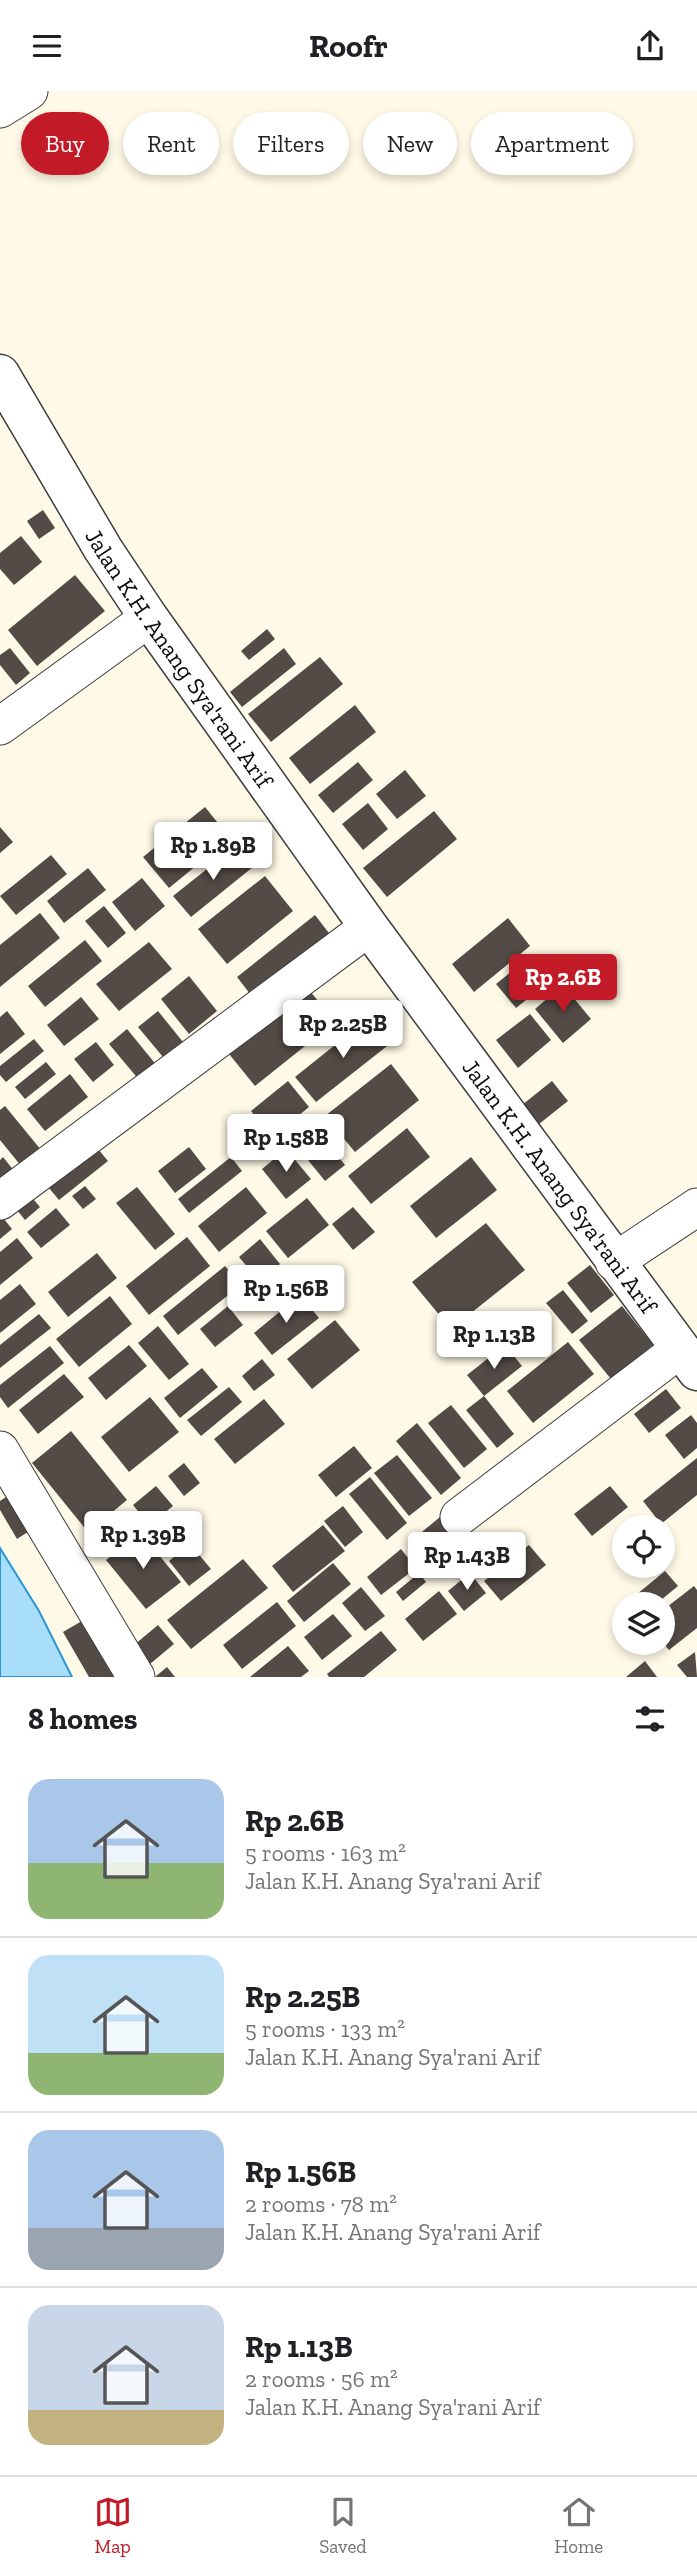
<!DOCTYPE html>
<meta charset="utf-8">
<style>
body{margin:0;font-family:"Zilla Slab",serif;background:#f6f6f6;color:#202124;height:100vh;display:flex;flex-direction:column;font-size:26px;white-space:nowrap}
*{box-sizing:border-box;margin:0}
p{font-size:23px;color:#757577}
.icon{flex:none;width:38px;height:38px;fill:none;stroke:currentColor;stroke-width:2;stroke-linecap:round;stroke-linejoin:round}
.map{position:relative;height:1586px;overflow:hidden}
.drawer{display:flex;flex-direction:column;background:#fff;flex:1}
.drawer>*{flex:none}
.guide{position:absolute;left:21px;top:21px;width:656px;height:63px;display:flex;gap:14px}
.tools{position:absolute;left:612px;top:1424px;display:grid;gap:14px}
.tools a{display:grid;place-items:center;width:63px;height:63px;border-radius:50%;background:#fff;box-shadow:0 4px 10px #0003;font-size:35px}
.price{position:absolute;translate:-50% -60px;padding:0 16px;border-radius:7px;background:#fff;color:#222;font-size:23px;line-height:46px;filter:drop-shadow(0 2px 4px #0008)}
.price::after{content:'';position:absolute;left:50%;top:42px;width:21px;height:16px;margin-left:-10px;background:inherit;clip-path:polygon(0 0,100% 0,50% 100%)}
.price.selected{background:#c21a27;color:#fff}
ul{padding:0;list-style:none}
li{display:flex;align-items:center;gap:21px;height:175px;padding:0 28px}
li+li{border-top:2px solid #e0e0e0}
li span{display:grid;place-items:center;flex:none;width:196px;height:140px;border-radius:21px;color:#555}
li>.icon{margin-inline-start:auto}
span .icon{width:84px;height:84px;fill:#fffc;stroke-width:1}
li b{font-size:30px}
h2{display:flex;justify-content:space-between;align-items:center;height:84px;padding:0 28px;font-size:30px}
.tag{padding:0 24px;border-radius:32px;background:#fff;box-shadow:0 4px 10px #0003;font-size:24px;line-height:63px}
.tag.selected{background:#c21a27;color:#fff}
header{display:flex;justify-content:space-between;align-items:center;height:91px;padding:0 28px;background:#fff;font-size:32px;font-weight:700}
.tab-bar{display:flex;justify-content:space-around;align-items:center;height:98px;border-top:2px solid #e0e0e0;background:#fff;font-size:19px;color:#757577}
.tab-bar a{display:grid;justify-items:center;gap:4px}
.tab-bar .selected{color:#c21a27}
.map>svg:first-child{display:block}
.water{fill:#a8defa;stroke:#2a96d6;stroke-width:2}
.building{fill:#534b46}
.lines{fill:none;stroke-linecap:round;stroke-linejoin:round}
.minor-casing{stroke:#3d3d3d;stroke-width:39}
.tertiary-casing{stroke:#3d3d3d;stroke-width:41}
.minor{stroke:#fff;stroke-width:37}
.tertiary{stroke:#fff;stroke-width:38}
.labels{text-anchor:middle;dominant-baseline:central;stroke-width:7;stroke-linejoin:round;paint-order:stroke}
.street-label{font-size:24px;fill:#0a0a0a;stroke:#fff}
</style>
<header><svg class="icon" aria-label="menu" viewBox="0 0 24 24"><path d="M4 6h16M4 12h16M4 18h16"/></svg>Roofr<svg class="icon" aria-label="share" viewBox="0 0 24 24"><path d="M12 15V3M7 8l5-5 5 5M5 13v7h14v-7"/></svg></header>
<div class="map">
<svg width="697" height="1586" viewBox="0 0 697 1586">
<rect width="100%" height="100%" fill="#fffae7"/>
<!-- water -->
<path class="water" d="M 0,1457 L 39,1520 L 72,1586 L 0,1586 Z"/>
<!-- building -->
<path class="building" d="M 43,419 L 55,437 L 39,448 L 27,430 Z
M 21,445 L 42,471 L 14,494 L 0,478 L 0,462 Z
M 75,484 L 105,520 L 37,575 L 8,539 Z
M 267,538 L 275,548 L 249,569 L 241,560 Z
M 10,557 L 30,582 L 16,594 L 0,574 L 0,564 Z
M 284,557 L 296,573 L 242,616 L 230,601 Z
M 320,566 L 343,593 L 271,651 L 248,623 Z
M 355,614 L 376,641 L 310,693 L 289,667 Z
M 358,671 L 373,689 L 333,722 L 318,704 Z
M 405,679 L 426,705 L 397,728 L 376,703 Z
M 368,712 L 388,738 L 363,759 L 342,733 Z
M 205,716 L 230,747 L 169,797 L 143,766 Z
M 434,720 L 457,748 L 387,806 L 363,777 Z
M 0,736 L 13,751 L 0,762 Z
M 236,755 L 253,776 L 191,826 L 173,805 Z
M 51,764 L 67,783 L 16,824 L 0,805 Z
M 88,777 L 106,799 L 64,832 L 47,810 Z
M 265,785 L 293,820 L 227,873 L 198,838 Z
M 142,787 L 165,815 L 135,840 L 112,811 Z
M 104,815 L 126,842 L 108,857 L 85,830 Z
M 40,822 L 60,847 L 0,896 L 0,854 Z
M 315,824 L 332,846 L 254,908 L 237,886 Z
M 508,827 L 530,855 L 474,901 L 452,873 Z
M 85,849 L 102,870 L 45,916 L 28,895 Z
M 149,851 L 172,878 L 119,920 L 96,893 Z
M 533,863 L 552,888 L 516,917 L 496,893 Z
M 189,885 L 217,920 L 189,943 L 161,908 Z
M 305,894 L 335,931 L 255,995 L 225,958 Z
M 563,894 L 591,928 L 563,952 L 535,918 Z
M 81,906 L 99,928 L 64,955 L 47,934 Z
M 7,920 L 25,943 L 0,963 L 0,926 Z
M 158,920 L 187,956 L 168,972 L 138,936 Z
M 530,923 L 551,949 L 518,977 L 496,949 Z
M 370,926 L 391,952 L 316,1011 L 295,986 Z
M 127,938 L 158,976 L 140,990 L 109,953 Z
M 34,948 L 44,960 L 6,991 L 0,984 L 0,975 Z
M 96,951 L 114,974 L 93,991 L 74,968 Z
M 46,971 L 56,983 L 25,1008 L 15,996 Z
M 391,973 L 419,1009 L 355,1061 L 325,1025 Z
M 70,983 L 88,1006 L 45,1040 L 27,1018 Z
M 288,990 L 309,1016 L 272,1046 L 251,1020 Z
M 552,990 L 568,1010 L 539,1033 L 522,1014 Z
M 5,1015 L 46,1065 L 26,1081 L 0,1049 L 0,1019 Z
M 315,1037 L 345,1074 L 325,1090 L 295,1053 Z
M 407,1037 L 430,1066 L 371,1113 L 348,1085 Z
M 93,1052 L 108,1070 L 59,1109 L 44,1091 Z
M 189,1056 L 206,1078 L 175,1102 L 158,1080 Z
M 286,1058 L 311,1088 L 286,1108 L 262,1078 Z
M 3,1066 L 19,1086 L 0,1101 L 0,1069 Z
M 231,1066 L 242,1080 L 189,1122 L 178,1108 Z
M 471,1066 L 497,1099 L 436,1147 L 410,1115 Z
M 85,1095 L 96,1108 L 83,1118 L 72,1105 Z
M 137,1096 L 175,1143 L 155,1159 L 116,1112 Z
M 246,1096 L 267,1122 L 219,1161 L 198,1135 Z
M 28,1102 L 40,1116 L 25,1129 L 13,1114 Z
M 307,1107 L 329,1134 L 288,1167 L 266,1140 Z
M 353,1116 L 375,1141 L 353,1159 L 332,1133 Z
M 56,1117 L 70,1134 L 41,1157 L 27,1141 Z
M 0,1123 L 12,1138 L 0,1148 Z
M 486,1132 L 525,1179 L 451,1238 L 412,1191 Z
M 187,1146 L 210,1175 L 149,1224 L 126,1195 Z
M 17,1147 L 33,1167 L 0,1194 L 0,1161 Z
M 260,1148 L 280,1173 L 259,1190 L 239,1166 Z
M 97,1162 L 117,1187 L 68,1226 L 48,1201 Z
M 590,1174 L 614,1204 L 591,1222 L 567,1192 Z
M 225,1175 L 241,1194 L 178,1244 L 163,1225 Z
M 20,1193 L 36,1213 L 0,1242 L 0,1209 Z
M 563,1199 L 588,1230 L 572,1243 L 546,1212 Z
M 300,1204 L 319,1227 L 272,1264 L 254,1242 Z
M 110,1205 L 132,1233 L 79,1276 L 56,1248 Z
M 228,1215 L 243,1234 L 215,1256 L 200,1238 Z
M 622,1215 L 653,1254 L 611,1288 L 579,1249 Z
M 39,1223 L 51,1237 L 0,1277 L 0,1254 Z
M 335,1229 L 360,1259 L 312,1298 L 287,1268 Z
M 158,1235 L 189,1273 L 169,1289 L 138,1252 Z
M 568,1251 L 594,1283 L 533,1332 L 507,1300 Z
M 129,1254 L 147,1275 L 106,1309 L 88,1287 Z
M 505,1254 L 522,1275 L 484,1305 L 467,1284 Z
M 50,1255 L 64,1272 L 8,1317 L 0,1306 L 0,1294 Z
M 262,1268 L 275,1284 L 254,1300 L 242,1285 Z
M 202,1277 L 218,1296 L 180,1327 L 164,1307 Z
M 64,1283 L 84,1306 L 38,1343 L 19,1319 Z
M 229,1296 L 242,1311 L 201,1345 L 187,1329 Z
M 666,1298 L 681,1317 L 649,1342 L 634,1323 Z
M 484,1305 L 514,1343 L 497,1357 L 466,1319 Z
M 150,1306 L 179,1341 L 129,1381 L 101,1346 Z
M 264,1308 L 285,1333 L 235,1373 L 214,1348 Z
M 451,1314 L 487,1358 L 464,1377 L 428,1332 Z
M 691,1324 L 697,1332 L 697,1357 L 684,1368 L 665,1344 Z
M 417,1332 L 461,1387 L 441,1404 L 396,1350 Z
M 71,1340 L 127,1409 L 88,1441 L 32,1372 Z
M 354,1355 L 372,1377 L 336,1406 L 318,1384 Z
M 397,1364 L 432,1407 L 409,1425 L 374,1382 Z
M 697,1367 L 697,1404 L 661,1433 L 643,1410 Z
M 184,1372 L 200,1392 L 184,1405 L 168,1385 Z
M 370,1386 L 407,1432 L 387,1449 L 349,1403 Z
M 156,1395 L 173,1415 L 149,1434 L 133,1414 Z
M 610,1395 L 628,1416 L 592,1445 L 574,1423 Z
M 12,1402 L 34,1437 L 17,1448 L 0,1419 L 0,1410 Z
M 343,1415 L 363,1441 L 345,1456 L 324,1430 Z
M 440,1426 L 467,1460 L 444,1478 L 417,1445 Z
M 323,1434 L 345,1460 L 293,1501 L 272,1475 Z
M 140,1441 L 181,1491 L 146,1518 L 106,1469 Z
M 190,1453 L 211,1478 L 189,1495 L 169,1470 Z
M 529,1454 L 546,1474 L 501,1510 L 484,1490 Z
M 401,1458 L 416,1477 L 381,1504 L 367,1486 Z
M 243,1468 L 268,1497 L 191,1558 L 167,1529 Z
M 333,1472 L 351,1493 L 304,1531 L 287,1510 Z
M 665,1480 L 678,1495 L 655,1514 L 635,1514 L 631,1508 Z
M 419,1482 L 426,1491 L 403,1510 L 396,1501 Z
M 470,1482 L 486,1502 L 464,1520 L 448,1500 Z
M 694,1495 L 697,1499 L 697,1537 L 669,1559 L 663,1552 L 663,1519 Z
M 361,1496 L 385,1525 L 365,1540 L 342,1512 Z
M 439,1500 L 457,1523 L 423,1550 L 405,1528 Z
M 277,1511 L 296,1535 L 242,1578 L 223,1554 Z
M 333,1523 L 352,1545 L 322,1569 L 304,1546 Z
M 87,1527 L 122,1586 L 89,1586 L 63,1541 Z
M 158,1534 L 174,1553 L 150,1573 L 134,1554 Z
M 381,1540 L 397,1559 L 364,1586 L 329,1586 L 327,1583 Z
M 288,1555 L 309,1580 L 301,1586 L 250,1586 Z
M 695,1561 L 697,1586 L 687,1586 L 677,1574 Z
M 645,1570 L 657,1586 L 626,1586 Z
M 167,1576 L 175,1586 L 155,1586 Z"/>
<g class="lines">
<defs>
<path id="minor" d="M 0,18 L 29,0
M 0,635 L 149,527
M 0,1110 L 369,836
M 614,1171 L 697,1116
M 0,1359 L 136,1586
M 459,1426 L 680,1258"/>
<g id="tertiary">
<path id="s1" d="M 0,283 L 103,458 L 149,527 L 369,836 L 697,1280"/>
</g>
</defs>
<!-- minor casing -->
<use href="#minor" class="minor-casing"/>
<!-- tertiary casing -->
<use href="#tertiary" class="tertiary-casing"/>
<!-- minor -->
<use href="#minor" class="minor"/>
<!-- tertiary -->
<use href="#tertiary" class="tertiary"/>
</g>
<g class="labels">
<!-- street labels -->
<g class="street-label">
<text stroke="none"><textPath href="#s1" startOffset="336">Jalan K.H. Anang Sya'rani Arif</textPath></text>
<text stroke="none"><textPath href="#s1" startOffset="987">Jalan K.H. Anang Sya'rani Arif</textPath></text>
</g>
</g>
</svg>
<div class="tools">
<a><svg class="icon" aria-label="locate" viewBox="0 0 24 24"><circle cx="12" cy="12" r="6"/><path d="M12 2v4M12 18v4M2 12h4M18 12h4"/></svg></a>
<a><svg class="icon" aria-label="layers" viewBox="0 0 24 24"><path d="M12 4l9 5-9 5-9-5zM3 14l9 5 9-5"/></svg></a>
</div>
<b class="price" style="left:213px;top:791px">Rp 1.89B</b>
<b class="price selected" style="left:563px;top:923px">Rp 2.6B</b>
<b class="price" style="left:343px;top:969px">Rp 2.25B</b>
<b class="price" style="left:286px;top:1083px">Rp 1.58B</b>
<b class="price" style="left:286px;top:1234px">Rp 1.56B</b>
<b class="price" style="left:494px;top:1280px">Rp 1.13B</b>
<b class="price" style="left:143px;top:1480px">Rp 1.39B</b>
<b class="price" style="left:467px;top:1501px">Rp 1.43B</b>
<div class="guide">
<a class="tag selected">Buy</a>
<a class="tag">Rent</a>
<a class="tag">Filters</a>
<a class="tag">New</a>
<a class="tag">Apartment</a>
</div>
</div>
<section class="drawer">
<h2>8 homes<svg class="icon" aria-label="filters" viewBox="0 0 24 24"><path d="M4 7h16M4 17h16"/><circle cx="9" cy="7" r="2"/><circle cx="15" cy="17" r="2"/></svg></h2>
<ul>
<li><span style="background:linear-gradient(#a9c7e8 60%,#8fb573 0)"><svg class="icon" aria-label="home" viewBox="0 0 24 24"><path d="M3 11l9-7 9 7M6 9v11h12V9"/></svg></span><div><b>Rp 2.6B</b><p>5 rooms · 163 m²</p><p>Jalan K.H. Anang Sya'rani Arif</p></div></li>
<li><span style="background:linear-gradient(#bfe0f5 70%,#8fb573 0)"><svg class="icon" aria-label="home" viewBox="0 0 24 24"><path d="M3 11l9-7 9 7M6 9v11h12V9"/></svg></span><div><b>Rp 2.25B</b><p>5 rooms · 133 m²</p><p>Jalan K.H. Anang Sya'rani Arif</p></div></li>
<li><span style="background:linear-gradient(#a9c7e8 70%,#9aa5b1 0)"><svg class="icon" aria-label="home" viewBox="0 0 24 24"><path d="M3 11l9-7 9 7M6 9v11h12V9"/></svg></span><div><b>Rp 1.56B</b><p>2 rooms · 78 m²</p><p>Jalan K.H. Anang Sya'rani Arif</p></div></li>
<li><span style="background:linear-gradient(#c9d6e8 75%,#c2b280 0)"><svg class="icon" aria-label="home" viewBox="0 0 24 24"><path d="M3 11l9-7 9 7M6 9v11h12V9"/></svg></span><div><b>Rp 1.13B</b><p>2 rooms · 56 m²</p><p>Jalan K.H. Anang Sya'rani Arif</p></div></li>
</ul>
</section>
<nav class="tab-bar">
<a class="selected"><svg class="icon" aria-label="map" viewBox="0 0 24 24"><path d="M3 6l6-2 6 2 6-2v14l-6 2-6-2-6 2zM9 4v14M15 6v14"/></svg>Map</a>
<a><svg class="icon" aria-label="saved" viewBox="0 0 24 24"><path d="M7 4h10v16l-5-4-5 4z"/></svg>Saved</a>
<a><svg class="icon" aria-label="home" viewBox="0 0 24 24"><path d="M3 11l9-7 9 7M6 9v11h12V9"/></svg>Home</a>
</nav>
